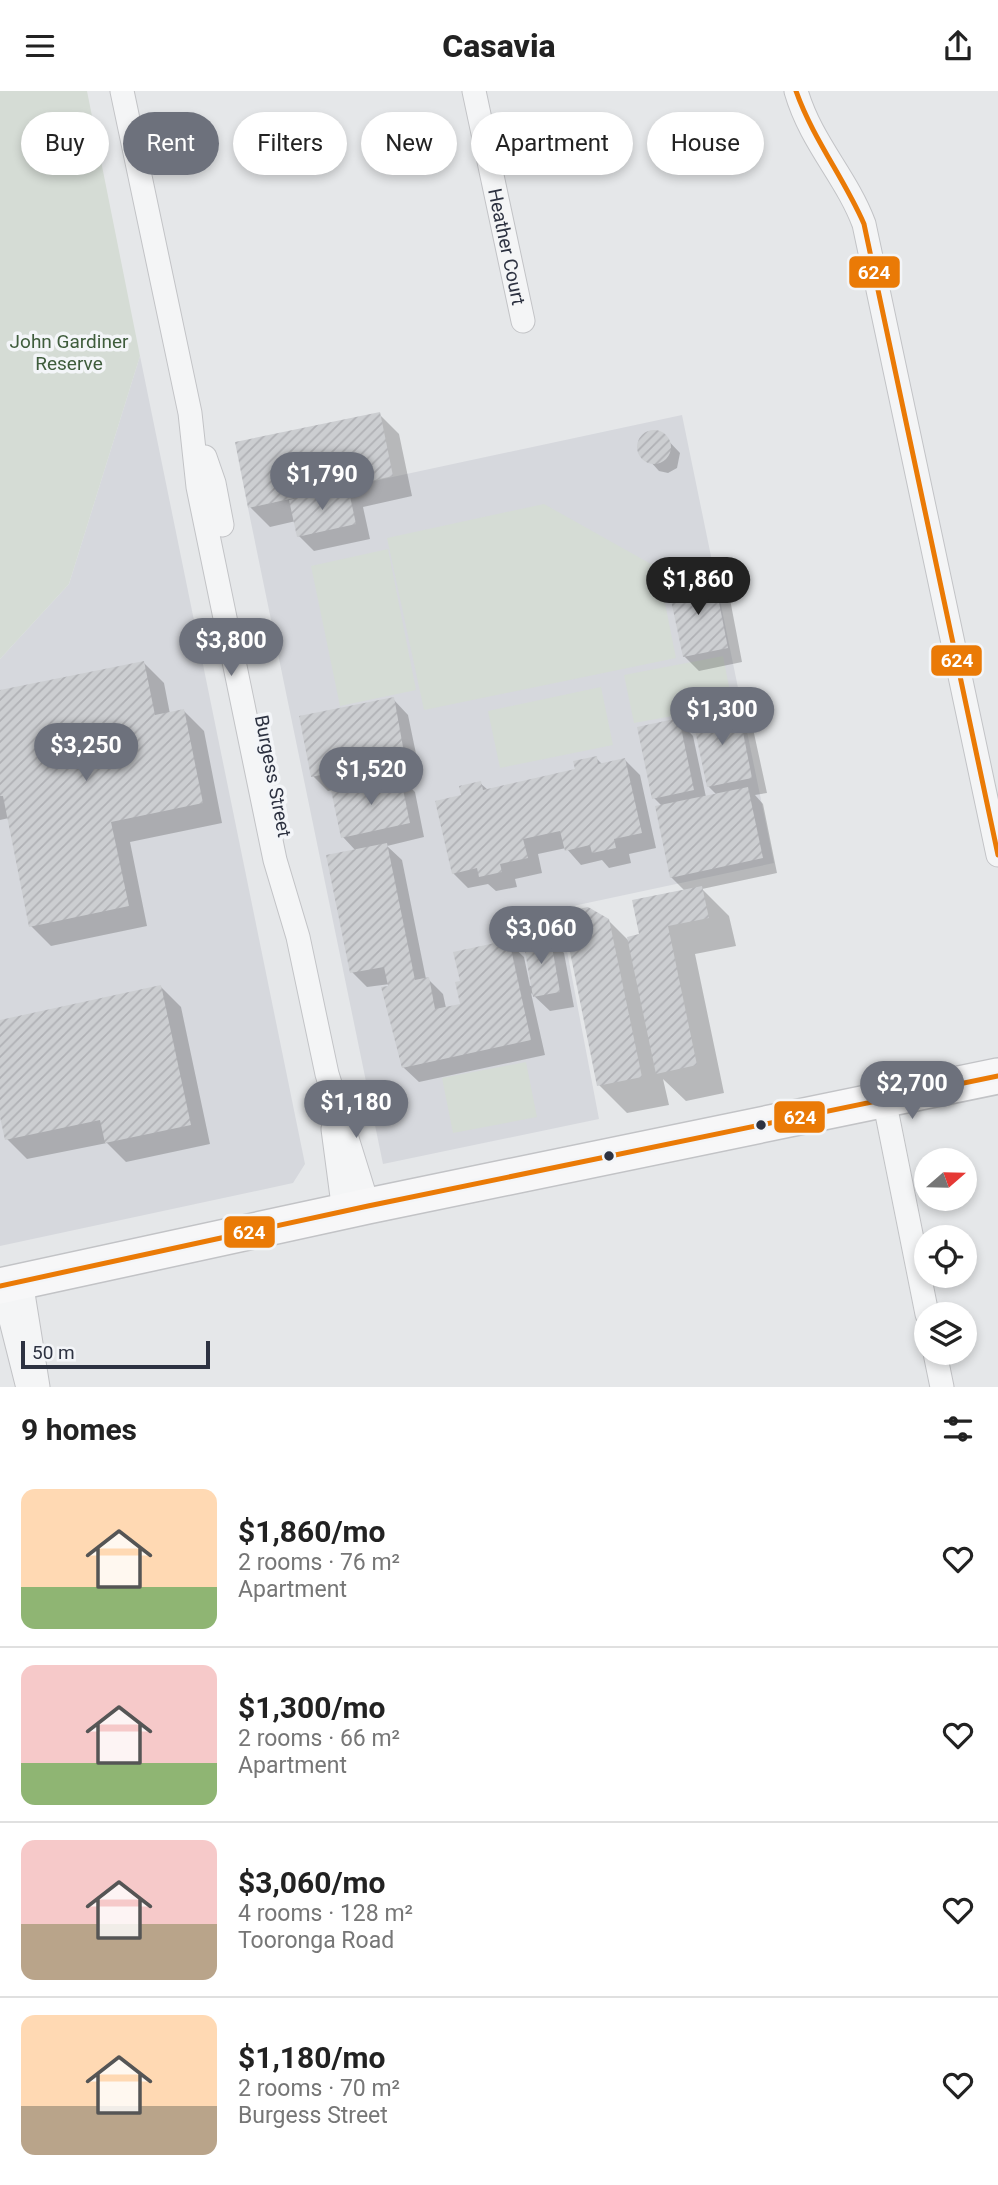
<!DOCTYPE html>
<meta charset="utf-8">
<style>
body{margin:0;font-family:Roboto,sans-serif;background:#f6f6f6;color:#222;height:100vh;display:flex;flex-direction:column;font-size:26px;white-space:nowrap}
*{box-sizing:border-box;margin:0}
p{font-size:23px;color:#767676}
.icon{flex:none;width:38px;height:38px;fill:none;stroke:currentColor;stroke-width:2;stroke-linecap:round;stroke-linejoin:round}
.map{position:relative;height:1296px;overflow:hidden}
.panel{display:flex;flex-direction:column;background:#fff;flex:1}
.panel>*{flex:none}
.hud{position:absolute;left:21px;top:21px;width:957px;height:63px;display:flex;gap:14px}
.needle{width:46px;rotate:70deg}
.fabs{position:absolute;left:914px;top:1057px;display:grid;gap:14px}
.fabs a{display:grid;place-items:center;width:63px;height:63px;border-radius:50%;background:#fff;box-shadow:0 4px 10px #0003;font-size:35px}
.scale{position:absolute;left:21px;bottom:18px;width:189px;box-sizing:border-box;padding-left:7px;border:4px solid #2d3241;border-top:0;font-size:19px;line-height:24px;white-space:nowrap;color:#2d3241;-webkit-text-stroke:5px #f3f5f8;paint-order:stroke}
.price{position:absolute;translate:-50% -60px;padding:0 16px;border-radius:24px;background:#6d717c;color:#fff;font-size:23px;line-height:46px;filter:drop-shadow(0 2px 4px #0008)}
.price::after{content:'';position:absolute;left:50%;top:42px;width:21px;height:16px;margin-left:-10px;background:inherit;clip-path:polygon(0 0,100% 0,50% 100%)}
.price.on{background:#222;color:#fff}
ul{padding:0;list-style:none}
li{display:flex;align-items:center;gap:21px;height:175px;padding:0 21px}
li+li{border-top:2px solid #e0e0e0}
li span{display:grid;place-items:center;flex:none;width:196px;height:140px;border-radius:14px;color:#555}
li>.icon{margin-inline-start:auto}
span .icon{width:84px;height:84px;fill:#fffc;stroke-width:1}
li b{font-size:30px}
h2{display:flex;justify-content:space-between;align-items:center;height:84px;padding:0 21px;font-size:30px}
.pill{padding:0 24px;border-radius:32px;background:#fff;box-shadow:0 4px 10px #0003;font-size:24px;line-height:63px}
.pill.on{background:#6d717c;color:#fff}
header{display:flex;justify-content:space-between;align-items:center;height:91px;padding:0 21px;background:#fff;font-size:32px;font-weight:800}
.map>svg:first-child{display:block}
.built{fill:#d6d8dd}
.green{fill:#d5dcd5}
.shadow{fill:#0003}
.building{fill:url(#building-hatch)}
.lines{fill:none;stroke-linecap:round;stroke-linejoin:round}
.street-casing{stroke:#c2c3c6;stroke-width:25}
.primary-casing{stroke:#c2c3c6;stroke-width:38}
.street{stroke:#f4f5f6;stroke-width:23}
.primary{stroke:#f7f7f8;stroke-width:35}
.bus-1-casing{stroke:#f3f5f8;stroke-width:10}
.bus-1{stroke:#ea7a06;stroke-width:5}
.bus-dot{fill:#2d3241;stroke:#f3f5f8;stroke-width:2.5}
.labels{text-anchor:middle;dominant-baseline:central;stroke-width:7;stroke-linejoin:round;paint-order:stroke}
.street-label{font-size:19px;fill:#2d3241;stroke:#f3f5f8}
.park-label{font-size:19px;fill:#3e5c3b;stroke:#f3f5f8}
.line-badge{stroke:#f3f5f8;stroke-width:2.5}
.badge-label{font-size:19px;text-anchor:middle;font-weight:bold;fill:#fff}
</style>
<header><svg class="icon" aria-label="menu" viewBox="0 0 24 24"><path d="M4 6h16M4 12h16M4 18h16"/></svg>Casavia<svg class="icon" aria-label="share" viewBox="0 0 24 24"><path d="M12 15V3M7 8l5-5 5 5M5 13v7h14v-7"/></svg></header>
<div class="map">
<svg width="998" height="1296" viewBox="0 0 998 1296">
<defs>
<pattern id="building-hatch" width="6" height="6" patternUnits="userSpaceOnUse" patternTransform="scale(1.75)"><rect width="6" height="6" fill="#ccced1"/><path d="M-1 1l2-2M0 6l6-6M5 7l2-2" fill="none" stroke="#b0b1b5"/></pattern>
</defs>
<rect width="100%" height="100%" fill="#e5e7e9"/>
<!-- built -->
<path class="built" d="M 140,265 L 305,1073 L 293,1092 L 0,1155 L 0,568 L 69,493 Z
M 682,324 L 774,772 L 559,818 L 599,1028 L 383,1073 L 248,417 Z"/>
<!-- green -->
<path class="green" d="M 0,0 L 87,0 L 140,265 L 69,493 L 0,568 Z
M 544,413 L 658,477 L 676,567 L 424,619 L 387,447 Z
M 388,458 L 416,599 L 340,615 L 311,475 Z
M 723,565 L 731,606 L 705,611 L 700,620 L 634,632 L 624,584 Z
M 601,596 L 613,654 L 500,677 L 488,620 Z
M 526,971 L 537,1026 L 453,1042 L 442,987 Z"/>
<!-- shadow -->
<path class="shadow" d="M 379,323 L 399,343 L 412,405 L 363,416 L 370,448 L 314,460 L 299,445 L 296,430 L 270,436 L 250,416 Z
M 653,341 L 662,343 L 680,362 L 677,377 L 668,382 L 659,380 L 639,358 L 644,345 Z
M 713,487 L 729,503 L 742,571 L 699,580 L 684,565 Z
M 144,572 L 164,592 L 170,623 L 184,620 L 204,640 L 222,732 L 130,751 L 147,835 L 51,855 L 31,835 L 9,727 L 0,729 L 0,601 Z
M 393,608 L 408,624 L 420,682 L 400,686 L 415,701 L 424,746 L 387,755 L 402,769 L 426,888 L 428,888 L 443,903 L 446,917 L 462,914 L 462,891 L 508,851 L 524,866 L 530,895 L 533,894 L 549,846 L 564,862 L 574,916 L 550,920 L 531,902 L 545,964 L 419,991 L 403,976 L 390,893 L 367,896 L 352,881 L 356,760 L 343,746 L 333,699 L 328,700 L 313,685 Z
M 737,618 L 752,633 L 767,702 L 755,704 L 763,713 L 777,782 L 702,798 L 729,825 L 736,855 L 695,863 L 724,1002 L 686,1010 L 663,988 L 669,1014 L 627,1022 L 599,994 L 608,829 L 631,852 L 641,845 L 685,800 L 671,786 L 662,715 L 654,707 L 678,629 L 693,645 L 706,706 L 717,704 L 708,695 Z
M 596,667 L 603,674 L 625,669 L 640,684 L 656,757 L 629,763 L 631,772 L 609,777 L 602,769 L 581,774 L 566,757 L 538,763 L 542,782 L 515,788 L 517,796 L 496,800 L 488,793 L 468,797 L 453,782 L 463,705 L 480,692 L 488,699 L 577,679 Z
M 161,896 L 181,916 L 210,1053 L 126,1071 L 107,1052 L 27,1068 L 7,1048 L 0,1017 L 0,930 Z"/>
<!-- building -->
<path class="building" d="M 380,321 L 393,385 L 248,417 L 235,351 Z
M637 356a17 17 0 1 1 34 0a17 17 0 1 1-34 0Z
M 348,396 L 356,433 L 297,446 L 289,409 Z
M 714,486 L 728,557 L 683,566 L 668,495 Z
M 144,570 L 155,624 L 184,618 L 203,712 L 111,731 L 129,815 L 29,836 L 3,705 L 0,705 L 0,599 Z
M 394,606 L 405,667 L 311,686 L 299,625 Z
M 738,616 L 752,687 L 707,696 L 692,625 Z
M 679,627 L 694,699 L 652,708 L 637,636 Z
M 597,665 L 598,673 L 625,667 L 642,742 L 614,748 L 616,757 L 592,762 L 590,754 L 565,760 L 560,740 L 523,748 L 528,767 L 500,773 L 502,781 L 479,786 L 477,777 L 452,783 L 435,710 L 461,704 L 459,695 L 481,690 L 483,699 L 575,678 L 573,670 Z
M 400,684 L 410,732 L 341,747 L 331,699 Z
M 748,696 L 763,767 L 670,787 L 655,715 Z
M 387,752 L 415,889 L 429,886 L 435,918 L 460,913 L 455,891 L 460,890 L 453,861 L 509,849 L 531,949 L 402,977 L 381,896 L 388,895 L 384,876 L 350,882 L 326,764 Z
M 702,795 L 709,827 L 668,835 L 697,974 L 656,983 L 627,846 L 639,843 L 632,809 Z
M 588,816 L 609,828 L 642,986 L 597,995 L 562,821 Z
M 550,844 L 560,901 L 533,906 L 523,849 Z
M 161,894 L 191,1034 L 105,1052 L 100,1029 L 5,1049 L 0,1026 L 0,929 Z"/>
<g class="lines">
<defs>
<g id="street">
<path d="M 122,0 L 190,322 L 198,396 L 275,769 L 298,846 L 327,983 L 368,1115"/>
<path id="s1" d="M 474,0 L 523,230"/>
<path d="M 796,0 C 811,52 846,85 864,133 L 998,764"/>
<path d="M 205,366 L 214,392 L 222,434"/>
<path d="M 884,1008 L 927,1223"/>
<path d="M 333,1038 L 344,1121"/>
<path d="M 21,1190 L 38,1296"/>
<path d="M 2,1194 L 27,1293"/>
<path d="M 935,1262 L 942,1296"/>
</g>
<path id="primary" d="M 0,1195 L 368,1115 L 998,985"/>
</defs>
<!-- street casing -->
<use href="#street" class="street-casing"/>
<!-- primary casing -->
<use href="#primary" class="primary-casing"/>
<!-- street -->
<use href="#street" class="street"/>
<!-- primary -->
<use href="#primary" class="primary"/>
<defs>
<path id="bus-1" d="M 796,0 C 813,48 844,87 864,133 L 998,764
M 0,1195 L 368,1115 L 998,985"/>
</defs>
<!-- bus-1 casing -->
<use href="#bus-1" class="bus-1-casing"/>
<!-- bus-1 -->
<use href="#bus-1" class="bus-1"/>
</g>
<!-- markers -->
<g class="bus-dot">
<circle cx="761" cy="1034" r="6"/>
<circle cx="609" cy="1065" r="6"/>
</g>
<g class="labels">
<!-- street labels -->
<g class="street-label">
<text stroke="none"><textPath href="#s1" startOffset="159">Heather Court</textPath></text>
<text transform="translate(273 685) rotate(79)">Burgess Street</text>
</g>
<!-- park labels -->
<g class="park-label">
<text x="69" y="250">John Gardiner<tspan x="69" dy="22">Reserve</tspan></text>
</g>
</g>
<g class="line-badge">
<rect x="848" y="164" width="53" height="34" rx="7" fill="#ea7a06"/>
<rect x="930" y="553" width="53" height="33" rx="7" fill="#ea7a06"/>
<rect x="773" y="1009" width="53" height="34" rx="7" fill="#ea7a06"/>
<rect x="223" y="1124" width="53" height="34" rx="7" fill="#ea7a06"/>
</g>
<g class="badge-label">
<text x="874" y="188">624</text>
<text x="957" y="576">624</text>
<text x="800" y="1033">624</text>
<text x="249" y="1148">624</text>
</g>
</svg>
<div class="fabs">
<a><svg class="needle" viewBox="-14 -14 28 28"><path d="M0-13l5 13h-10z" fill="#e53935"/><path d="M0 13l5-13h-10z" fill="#767676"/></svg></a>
<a><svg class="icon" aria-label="locate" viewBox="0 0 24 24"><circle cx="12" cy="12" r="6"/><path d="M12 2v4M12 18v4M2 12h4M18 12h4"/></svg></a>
<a><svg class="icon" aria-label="layers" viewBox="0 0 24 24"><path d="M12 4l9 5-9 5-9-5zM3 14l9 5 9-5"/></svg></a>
</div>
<div class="scale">50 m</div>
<b class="price" style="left:322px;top:421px">$1,790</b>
<b class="price on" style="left:698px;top:526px">$1,860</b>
<b class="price" style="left:231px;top:587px">$3,800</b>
<b class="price" style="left:722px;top:656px">$1,300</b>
<b class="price" style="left:86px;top:692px">$3,250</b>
<b class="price" style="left:371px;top:716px">$1,520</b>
<b class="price" style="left:541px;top:875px">$3,060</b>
<b class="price" style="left:912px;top:1030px">$2,700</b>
<b class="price" style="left:356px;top:1049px">$1,180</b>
<div class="hud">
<a class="pill">Buy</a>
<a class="pill on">Rent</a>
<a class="pill">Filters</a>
<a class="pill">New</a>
<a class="pill">Apartment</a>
<a class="pill">House</a>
</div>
</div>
<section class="panel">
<h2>9 homes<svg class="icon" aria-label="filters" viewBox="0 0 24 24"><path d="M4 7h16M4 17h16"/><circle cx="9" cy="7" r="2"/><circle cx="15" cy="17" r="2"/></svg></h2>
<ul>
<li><span style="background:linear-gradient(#ffd9b3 70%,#8fb573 0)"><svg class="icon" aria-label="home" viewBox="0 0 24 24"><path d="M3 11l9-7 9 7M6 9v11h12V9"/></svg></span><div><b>$1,860/mo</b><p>2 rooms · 76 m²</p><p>Apartment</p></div><svg class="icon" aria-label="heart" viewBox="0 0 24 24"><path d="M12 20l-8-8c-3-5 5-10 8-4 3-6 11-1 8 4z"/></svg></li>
<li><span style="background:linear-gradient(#f6c9c9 70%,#8fb573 0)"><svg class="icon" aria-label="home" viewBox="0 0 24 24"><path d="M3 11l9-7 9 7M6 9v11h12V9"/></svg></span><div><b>$1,300/mo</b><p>2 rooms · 66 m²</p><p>Apartment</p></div><svg class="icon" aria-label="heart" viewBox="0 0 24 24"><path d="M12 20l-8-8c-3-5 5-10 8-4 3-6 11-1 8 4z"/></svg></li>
<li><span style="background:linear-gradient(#f6c9c9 60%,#b9a48a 0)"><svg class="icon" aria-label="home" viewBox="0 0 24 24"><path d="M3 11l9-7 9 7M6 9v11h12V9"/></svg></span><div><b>$3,060/mo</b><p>4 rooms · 128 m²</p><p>Tooronga Road</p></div><svg class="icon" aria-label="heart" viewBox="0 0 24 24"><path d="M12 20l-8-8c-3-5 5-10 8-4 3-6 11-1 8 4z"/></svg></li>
<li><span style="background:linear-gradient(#ffd9b3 65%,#b9a48a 0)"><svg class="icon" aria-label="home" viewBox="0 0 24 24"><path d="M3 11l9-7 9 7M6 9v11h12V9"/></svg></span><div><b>$1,180/mo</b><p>2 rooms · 70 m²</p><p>Burgess Street</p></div><svg class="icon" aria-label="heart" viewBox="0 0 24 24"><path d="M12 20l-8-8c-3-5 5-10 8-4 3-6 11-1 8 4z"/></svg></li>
</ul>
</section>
